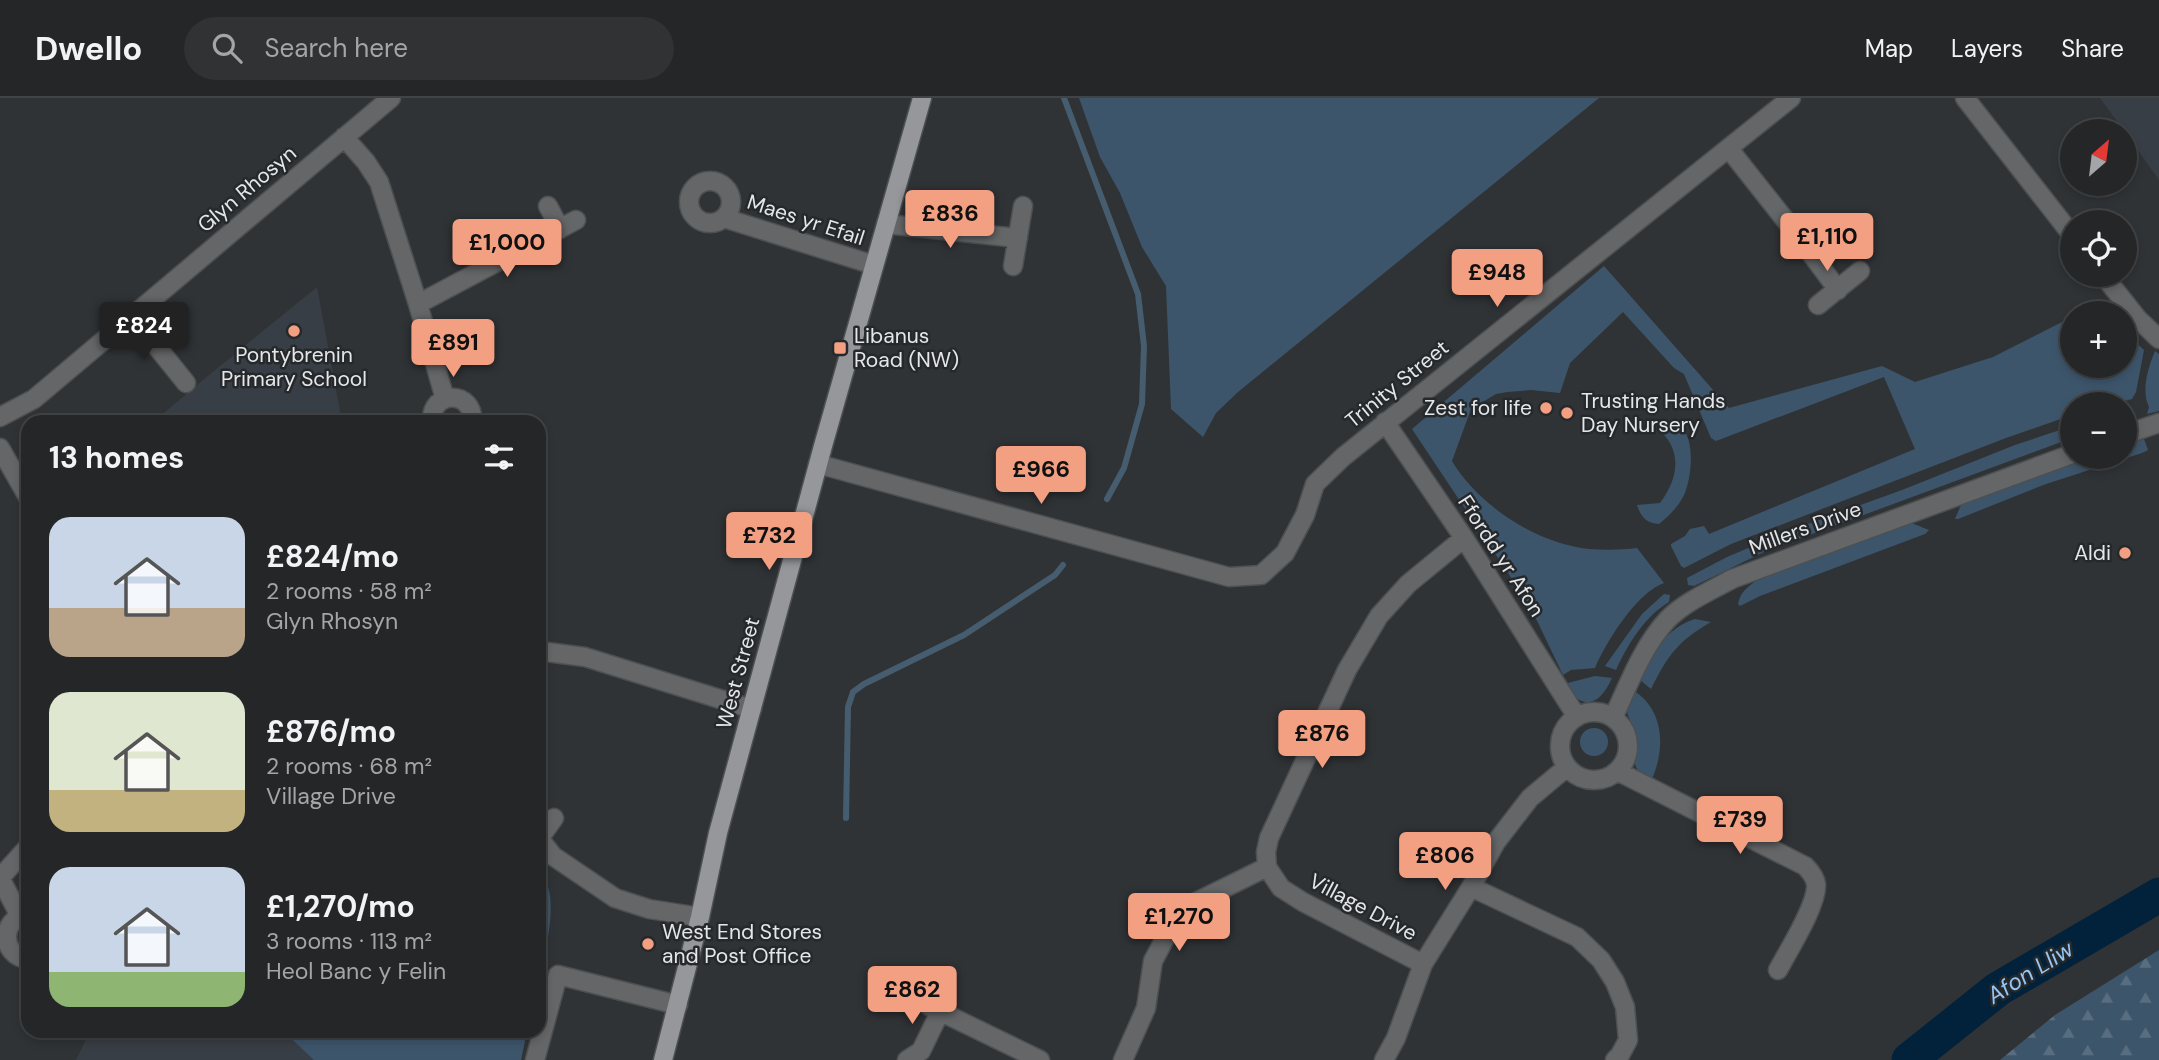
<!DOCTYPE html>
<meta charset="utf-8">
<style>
body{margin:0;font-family:"DM Sans",sans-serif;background:#303234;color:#f1f3f6;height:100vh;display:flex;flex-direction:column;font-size:26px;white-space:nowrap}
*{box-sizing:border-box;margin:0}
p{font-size:23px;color:#a3a5a8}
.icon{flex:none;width:38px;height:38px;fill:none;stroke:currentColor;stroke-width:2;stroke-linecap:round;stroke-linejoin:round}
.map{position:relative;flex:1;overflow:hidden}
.details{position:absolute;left:21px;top:317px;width:525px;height:623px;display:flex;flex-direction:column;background:#242628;border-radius:21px;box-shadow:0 4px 10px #0003,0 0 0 2px #414345}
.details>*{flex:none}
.needle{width:46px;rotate:28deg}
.fabs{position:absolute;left:2060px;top:21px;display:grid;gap:14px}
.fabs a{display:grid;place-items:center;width:77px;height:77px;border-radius:50%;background:#242628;box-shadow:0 4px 10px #0003,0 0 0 2px #414345;font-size:35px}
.price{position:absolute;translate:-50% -60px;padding:0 16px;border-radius:7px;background:#f39f82;color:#111;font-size:23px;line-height:46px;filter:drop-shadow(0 2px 4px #0008)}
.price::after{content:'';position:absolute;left:50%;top:42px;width:21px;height:16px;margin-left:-10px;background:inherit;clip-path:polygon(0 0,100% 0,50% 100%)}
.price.active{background:#222;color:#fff}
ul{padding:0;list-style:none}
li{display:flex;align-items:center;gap:21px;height:175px;padding:0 28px}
li span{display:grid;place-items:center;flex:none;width:196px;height:140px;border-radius:21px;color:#555}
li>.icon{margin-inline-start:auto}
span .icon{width:84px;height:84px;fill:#fffc;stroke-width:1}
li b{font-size:30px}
h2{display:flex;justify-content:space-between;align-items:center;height:84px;padding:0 28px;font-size:30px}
header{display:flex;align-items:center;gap:42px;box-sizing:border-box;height:98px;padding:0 35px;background:#242628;border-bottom:2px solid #414345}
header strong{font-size:33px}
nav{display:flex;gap:38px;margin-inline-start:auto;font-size:24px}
.search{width:490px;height:63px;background:#303234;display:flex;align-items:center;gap:18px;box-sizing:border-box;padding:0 24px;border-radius:38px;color:#a3a5a8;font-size:26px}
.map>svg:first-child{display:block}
.built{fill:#383e45}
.grass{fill:#3d556b}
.forest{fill:url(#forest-firs)}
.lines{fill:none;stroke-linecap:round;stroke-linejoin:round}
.stream{stroke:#465d6f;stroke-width:6}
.river{stroke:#02223b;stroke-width:35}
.minor-casing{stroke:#4d5052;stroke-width:21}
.major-casing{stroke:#4d5052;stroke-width:21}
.minor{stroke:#646667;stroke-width:18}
.major{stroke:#95979a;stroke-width:18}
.poi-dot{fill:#f39f82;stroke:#26292c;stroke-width:2.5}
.labels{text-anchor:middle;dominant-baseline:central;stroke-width:5;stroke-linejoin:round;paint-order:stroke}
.street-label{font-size:21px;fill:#e5e6e8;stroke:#26292c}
.poi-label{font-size:21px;fill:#e5e6e8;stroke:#26292c;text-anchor:start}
.water-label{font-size:23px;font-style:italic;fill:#95c7f6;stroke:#26292c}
</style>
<header>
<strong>Dwello</strong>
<div class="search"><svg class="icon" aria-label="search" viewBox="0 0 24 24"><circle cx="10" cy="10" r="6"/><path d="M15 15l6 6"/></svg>Search here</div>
<nav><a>Map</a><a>Layers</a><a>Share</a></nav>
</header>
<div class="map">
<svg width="2159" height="962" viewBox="0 0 2159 962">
<defs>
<pattern id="forest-firs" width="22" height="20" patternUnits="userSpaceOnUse" patternTransform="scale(1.75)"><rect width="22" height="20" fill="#3d556b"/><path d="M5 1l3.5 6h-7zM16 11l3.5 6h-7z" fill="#596d80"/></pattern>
</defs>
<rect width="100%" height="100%" fill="#303336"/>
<!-- built -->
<path class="built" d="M 2100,0 L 2159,0 L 2159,82 L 2124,33 Z
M 317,189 L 342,324 L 153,324 L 209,277 Z
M 90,933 L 527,933 L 521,962 L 76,962 Z"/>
<!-- grass -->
<path class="grass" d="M 1079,0 L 1599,0 L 1238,294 L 1216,315 L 1203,339 L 1171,311 L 1166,188 L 1142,149 L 1120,95 L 1100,59 Z
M 1604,168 L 1729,310 L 1882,268 L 1915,284 L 1993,259 L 2072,219 L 2072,268 L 2124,268 L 2125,234 L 2144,252 L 2136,294 L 2132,301 L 2113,306 L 2072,306 L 2072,317 L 2006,340 L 1731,446 L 1684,470 L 1681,468 L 1671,448 L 1671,446 L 1685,438 L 1690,431 L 1704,428 L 1709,436 L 1915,351 L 1884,279 L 1716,343 L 1711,340 L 1684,276 L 1674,270 L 1623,214 L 1570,265 L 1560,295 L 1531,292 L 1507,294 L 1496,296 L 1471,311 L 1452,363 C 1478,407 1537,446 1589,451 C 1605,452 1621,452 1637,450 L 1664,485 C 1637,494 1606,544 1595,570 L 1571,572 L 1563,577 L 1530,508 L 1412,331 Z
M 2155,253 L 2159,256 L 2159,313 L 2147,316 L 2149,309 C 2141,292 2148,270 2155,253 Z
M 1667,323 C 1698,324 1693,377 1684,397 C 1678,409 1669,418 1659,426 C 1646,425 1641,419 1637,407 L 1660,405 C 1679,380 1683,351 1657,330 Z
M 2072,328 L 2072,340 L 1766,453 L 1694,488 L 1688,487 L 1687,480 L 1727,459 L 1786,434 L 1902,392 L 2015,347 Z
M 2144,341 L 2148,352 L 2142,355 L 2046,386 L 1958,421 L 1955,421 L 1960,409 L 1967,402 L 2049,371 L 2091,359 L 2124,359 L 2125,348 Z
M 1909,425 L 1914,426 L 1929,432 L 1925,436 L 1760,498 L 1740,508 L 1738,506 C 1740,495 1746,490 1756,483 Z
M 1664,496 L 1670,497 L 1669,504 C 1644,519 1628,546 1616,572 L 1605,568 L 1642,516 Z
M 1695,521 L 1711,524 C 1678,543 1668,557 1651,591 L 1640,582 C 1650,557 1667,529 1695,521 Z
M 1595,578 L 1612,580 C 1599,609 1582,613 1564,586 Z
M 1633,592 C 1666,613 1665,653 1651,683 C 1624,665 1640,663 1636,640 C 1631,614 1621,622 1633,592 Z
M1580 644a14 14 0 1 1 28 0a14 14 0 1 1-28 0Z
M 539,774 C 562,793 545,855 539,881 Z
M 283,933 L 527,933 L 521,962 L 314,962 Z"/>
<!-- forest -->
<path class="forest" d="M 2159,852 L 2159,962 L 2000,962 L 2055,917 Z"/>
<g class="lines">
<!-- stream -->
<path class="stream" d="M 1064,0 L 1138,196 L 1144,248 L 1142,306 L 1124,370 L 1107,401
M 846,720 L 848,609 L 853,594 L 864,586 L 964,537 L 1055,477 L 1063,467"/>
<!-- river -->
<path class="river" d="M 1909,962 L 1998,891 L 2159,797"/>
<defs>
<path id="minor" d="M 1965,0 L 2072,137
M 344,39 L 366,64 L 379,84 L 418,206 L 445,301
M 1729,51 L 1798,138 L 1838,192
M689 104a21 21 0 1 1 42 0a21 21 0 1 1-42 0Z
M 548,108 L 560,131
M 724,120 L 874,167
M 886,126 L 1018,140
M 1013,168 L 1023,108
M 2103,177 L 2138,221 L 2159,241
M 418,206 L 576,122
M 1818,207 L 1860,173
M 132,218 L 186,285
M 0,319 L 34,301 L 391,0
M 432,324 C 430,291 475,292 472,324
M 1385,324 L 1464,440 L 1577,619
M 2124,337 L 2159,325
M 0,350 L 28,399
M 818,366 L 1229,479 L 1261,477 L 1285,455 L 1305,417 L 1315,386 L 1343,359 L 1791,0
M 539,553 L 585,559 L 752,611
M1560 648a34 34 0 1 1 68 0a34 34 0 1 1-68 0Z
M 1613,620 C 1629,586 1642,549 1668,521 C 1685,504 1710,493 1732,481 L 2072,356
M 1617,673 L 1805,768 C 1810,773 1815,779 1816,786 C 1818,806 1788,853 1778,872
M 539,740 L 553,758 L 615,800 L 649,811 L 700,819
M 539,741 L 554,720
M 0,780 L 20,818
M 0,780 L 28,749
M 1471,789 L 1577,839 L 1601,862 L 1615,884 L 1625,909 L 1628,942 L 1620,957 L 1615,962
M 28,816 C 0,820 0,858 28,861
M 1423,866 L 1303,804 L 1281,790 L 1267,769 L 1266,754 L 1269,740 L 1347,572 L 1379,518 L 1408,486 L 1464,440
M 929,908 L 1040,962
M 535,962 L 558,877 L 678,907
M 907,962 L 921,953 L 940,914
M 1123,962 L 1146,910 L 1153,863 L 1170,831 L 1188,808 L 1267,769
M 1384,962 L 1396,940 L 1423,866 L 1471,789 L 1496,744 L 1530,700 L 1567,669"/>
<path id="major" d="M 663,962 L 700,819 L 718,735 L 823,348 L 922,0"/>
</defs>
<!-- minor casing -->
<use href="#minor" class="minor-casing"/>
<!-- major casing -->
<use href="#major" class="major-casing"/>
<!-- minor -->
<use href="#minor" class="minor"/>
<!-- major -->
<use href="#major" class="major"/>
</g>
<!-- markers -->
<g class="poi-dot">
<circle cx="294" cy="233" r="7"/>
<rect x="833" y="243" width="14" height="14" rx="3.5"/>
<circle cx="1546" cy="310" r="7"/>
<circle cx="1567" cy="315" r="7"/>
<circle cx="2125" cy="455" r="7"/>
<circle cx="648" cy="846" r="7"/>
</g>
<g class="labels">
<!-- street labels -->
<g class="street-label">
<text transform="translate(247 91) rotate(-40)">Glyn Rhosyn</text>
<text transform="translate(806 122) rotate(18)">Maes yr Efail</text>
<text transform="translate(1397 286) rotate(-39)">Trinity Street</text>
<text transform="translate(1805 430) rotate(-20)">Millers Drive</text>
<text transform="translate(1501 458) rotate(57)">Ffordd yr Afon</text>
<text transform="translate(738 575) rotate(-75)">West Street</text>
<text transform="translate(1363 809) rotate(28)">Village Drive</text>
</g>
<!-- poi labels -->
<g class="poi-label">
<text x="854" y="238">Libanus<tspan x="854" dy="24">Road (NW)</tspan></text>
<text x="294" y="257" text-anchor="middle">Pontybrenin<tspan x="294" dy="24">Primary School</tspan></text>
<text x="1581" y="303">Trusting Hands<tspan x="1581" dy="24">Day Nursery</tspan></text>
<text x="1532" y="310" text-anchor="end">Zest for life</text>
<text x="2111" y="455" text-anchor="end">Aldi</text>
<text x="662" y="834">West End Stores<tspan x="662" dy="24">and Post Office</tspan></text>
</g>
<!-- water labels -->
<g class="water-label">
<text transform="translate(2030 874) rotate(-32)">Afon Lliw</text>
</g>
</g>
</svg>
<div class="fabs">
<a><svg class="needle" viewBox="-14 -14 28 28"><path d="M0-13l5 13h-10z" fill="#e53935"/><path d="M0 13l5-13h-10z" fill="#a3a5a8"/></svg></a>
<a><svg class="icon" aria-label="locate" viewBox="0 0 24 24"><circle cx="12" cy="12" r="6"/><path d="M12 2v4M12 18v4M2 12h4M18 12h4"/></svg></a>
<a>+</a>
<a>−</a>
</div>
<b class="price" style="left:950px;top:152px">£836</b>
<b class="price" style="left:1827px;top:175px">£1,110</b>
<b class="price" style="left:507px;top:181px">£1,000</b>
<b class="price" style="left:1497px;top:211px">£948</b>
<b class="price active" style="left:144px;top:264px">£824</b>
<b class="price" style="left:453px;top:281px">£891</b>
<b class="price" style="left:1041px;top:408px">£966</b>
<b class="price" style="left:769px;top:474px">£732</b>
<b class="price" style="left:1322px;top:672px">£876</b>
<b class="price" style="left:1740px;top:758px">£739</b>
<b class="price" style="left:1445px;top:794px">£806</b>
<b class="price" style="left:1179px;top:855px">£1,270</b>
<b class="price" style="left:912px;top:928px">£862</b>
<section class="details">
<h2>13 homes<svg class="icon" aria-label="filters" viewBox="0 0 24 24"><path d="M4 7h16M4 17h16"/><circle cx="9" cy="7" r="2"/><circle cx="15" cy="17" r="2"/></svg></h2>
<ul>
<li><span style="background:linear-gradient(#c9d6e8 65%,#b9a48a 0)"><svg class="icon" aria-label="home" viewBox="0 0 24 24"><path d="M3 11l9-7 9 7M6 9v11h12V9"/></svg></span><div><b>£824/mo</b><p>2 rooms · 58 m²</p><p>Glyn Rhosyn</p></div></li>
<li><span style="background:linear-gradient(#dfe7d0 70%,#c2b280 0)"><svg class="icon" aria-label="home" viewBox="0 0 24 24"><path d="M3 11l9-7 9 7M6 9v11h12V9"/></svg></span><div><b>£876/mo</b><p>2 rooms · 68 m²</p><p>Village Drive</p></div></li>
<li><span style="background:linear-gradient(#c9d6e8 75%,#8fb573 0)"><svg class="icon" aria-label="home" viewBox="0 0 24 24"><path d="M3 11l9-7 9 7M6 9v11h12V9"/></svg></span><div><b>£1,270/mo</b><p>3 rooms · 113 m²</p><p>Heol Banc y Felin</p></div></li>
</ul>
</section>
</div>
